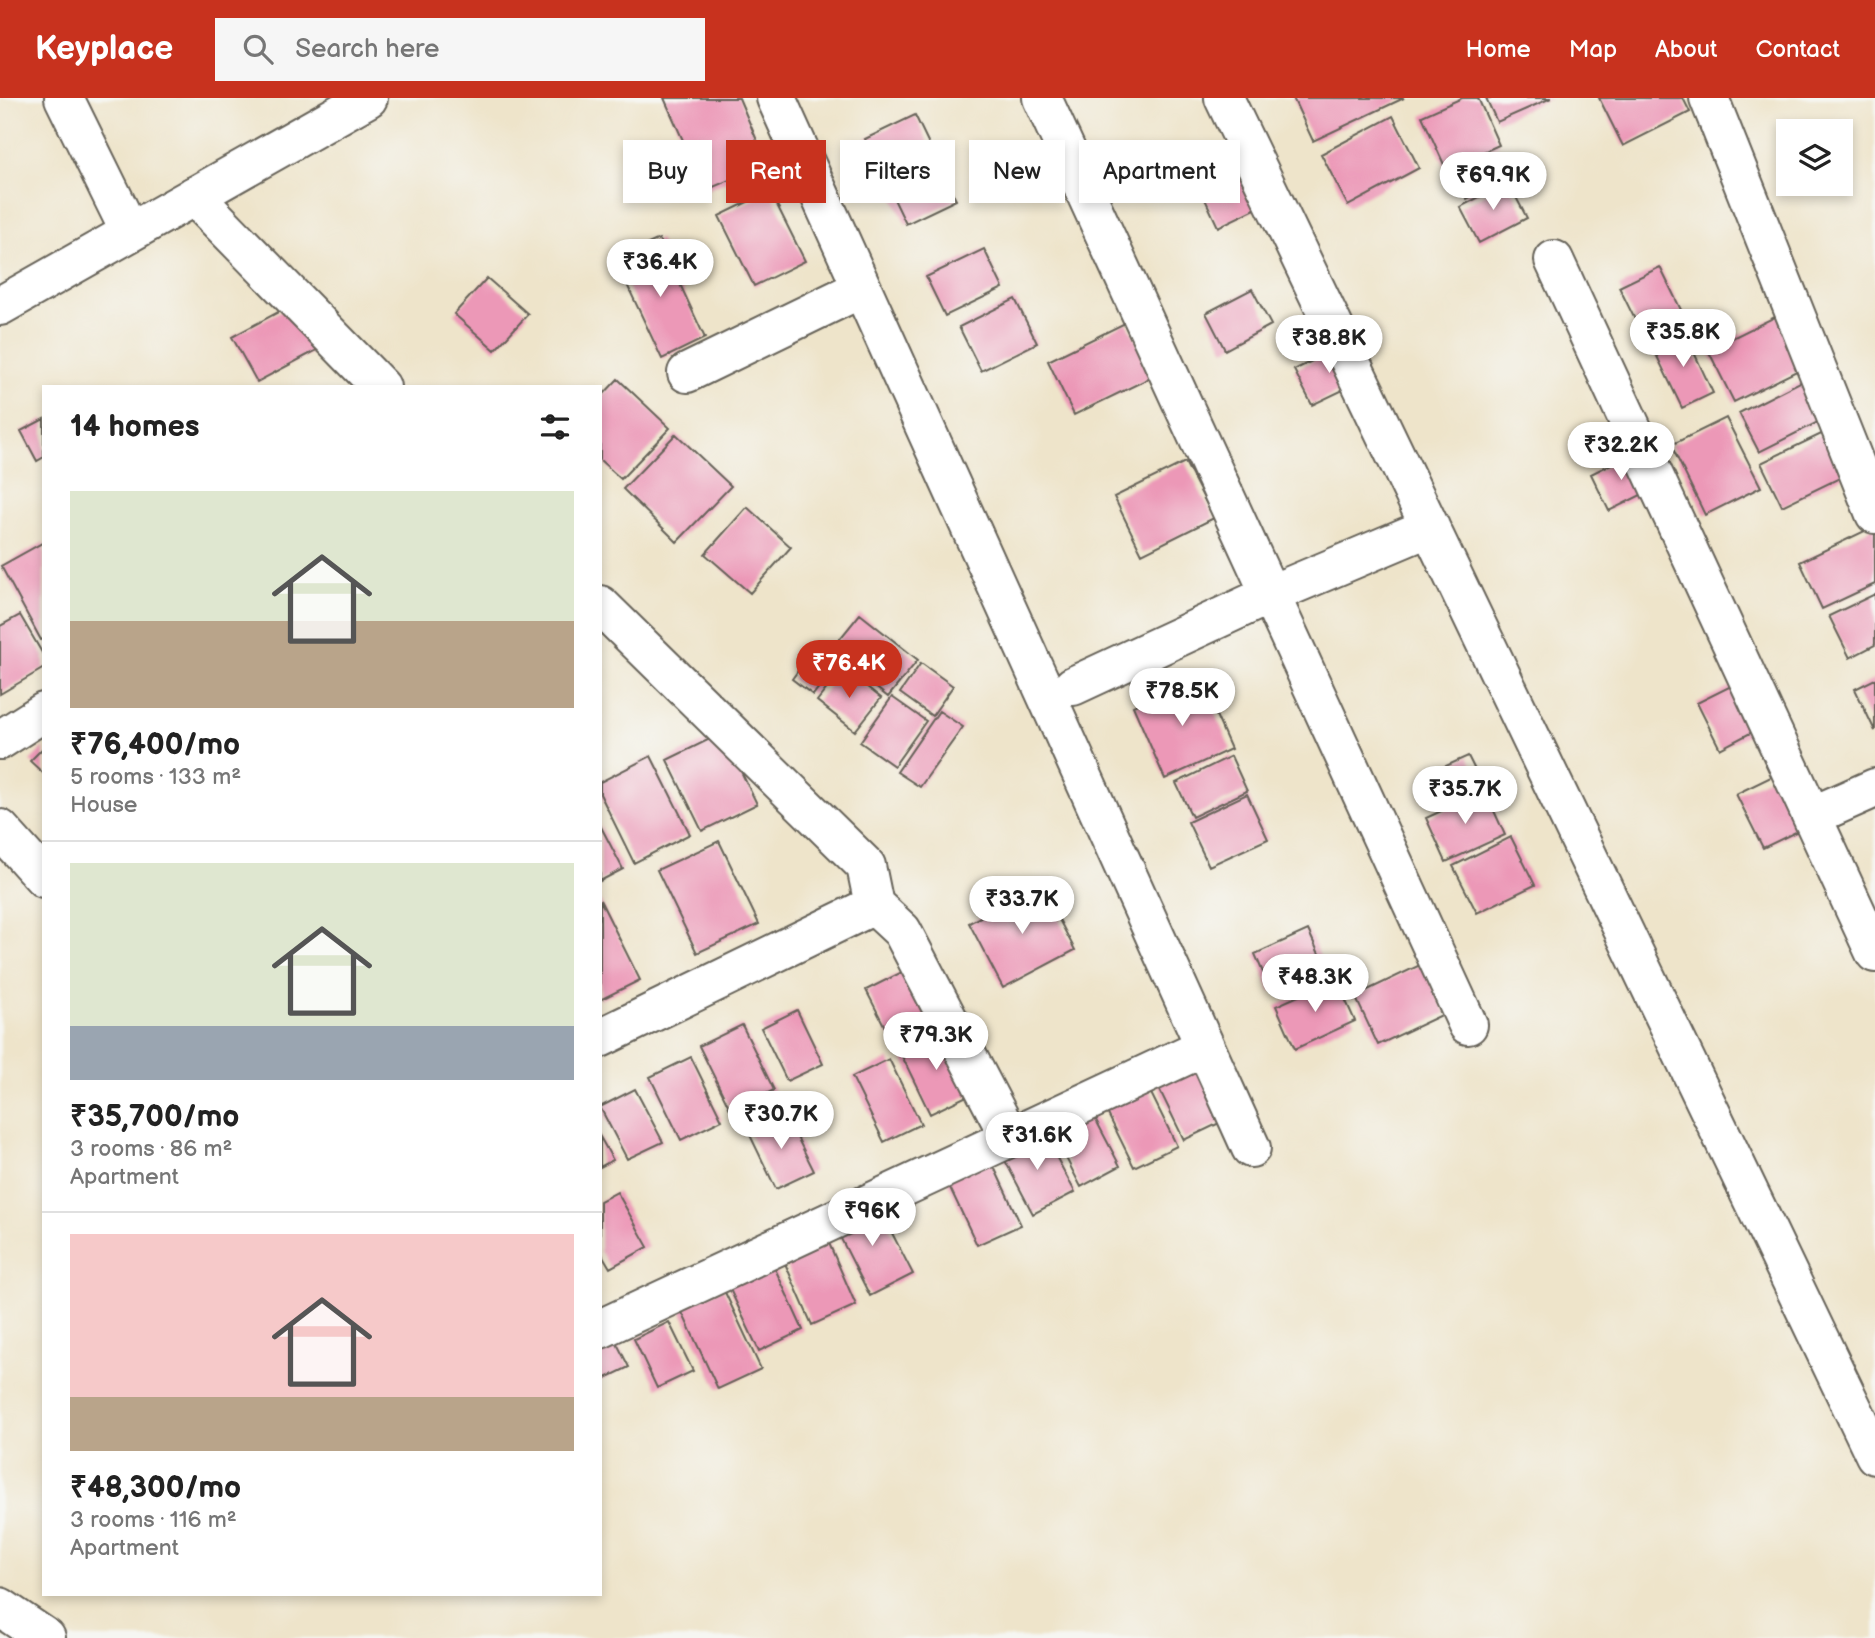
<!DOCTYPE html>
<meta charset="utf-8">
<style>
body{margin:0;font-family:"Balsamiq Sans",sans-serif;background:#f6f6f6;color:#222;height:100vh;display:flex;flex-direction:column;font-size:26px;white-space:nowrap}
*{box-sizing:border-box;margin:0}
p{font-size:23px;color:#767676}
.icon{flex:none;width:38px;height:38px;fill:none;stroke:currentColor;stroke-width:2;stroke-linecap:round;stroke-linejoin:round}
.map{position:relative;flex:1;overflow:hidden}
.side{position:absolute;left:42px;top:287px;width:560px;height:1211px;display:flex;flex-direction:column;background:#fff;border-radius:0px;box-shadow:0 4px 10px #0003}
.side>*{flex:none}
.guide{position:absolute;left:623px;top:42px;width:665px;height:63px;display:flex;gap:14px}
.buttons{position:absolute;left:1776px;top:21px;display:grid;gap:14px}
.buttons a{display:grid;place-items:center;width:77px;height:77px;border-radius:0px;background:#fff;box-shadow:0 4px 10px #0003;font-size:35px}
.price{position:absolute;translate:-50% -60px;padding:0 16px;border-radius:24px;background:#fff;color:#222;font-size:23px;line-height:46px;filter:drop-shadow(0 2px 4px #0008)}
.price::after{content:'';position:absolute;left:50%;top:42px;width:21px;height:16px;margin-left:-10px;background:inherit;clip-path:polygon(0 0,100% 0,50% 100%)}
.price.active{background:#c8321e;color:#fff}
ul{padding:0;list-style:none}
li{display:grid;align-content:center;gap:14px;height:371px;padding:0 28px}
li+li{border-top:2px solid #e0e0e0}
li span{display:grid;place-items:center;height:217px;border-radius:0px;color:#555}
li>.icon{margin-inline-start:auto}
span .icon{width:126px;height:126px;fill:#fffc;stroke-width:1}
li b{font-size:30px}
h2{display:flex;justify-content:space-between;align-items:center;height:84px;padding:0 28px;font-size:30px}
.chip{padding:0 24px;border-radius:0px;background:#fff;box-shadow:0 4px 10px #0003;font-size:24px;line-height:63px}
.chip.active{background:#c8321e;color:#fff}
header{display:flex;align-items:center;gap:42px;box-sizing:border-box;height:98px;padding:0 35px;background:#c8321e;color:#fff}
header strong{font-size:33px}
nav{display:flex;gap:38px;margin-inline-start:auto;font-size:24px}
.search{width:490px;height:63px;background:#f6f6f6;display:flex;align-items:center;gap:18px;box-sizing:border-box;padding:0 24px;border-radius:0px;color:#767676;font-size:26px}
.map>svg:first-child{display:block}
.building{fill:#ec98b7}
.lines{fill:none;stroke-linecap:round;stroke-linejoin:round}
.street-casing{stroke:#666259;stroke-width:42}
.primary-casing{stroke:#666259;stroke-width:42}
.street{stroke:#fff;stroke-width:38}
.primary{stroke:#fff;stroke-width:38}
</style>
<header>
<strong>Keyplace</strong>
<div class="search"><svg class="icon" aria-label="search" viewBox="0 0 24 24"><circle cx="10" cy="10" r="6"/><path d="M15 15l6 6"/></svg>Search here</div>
<nav><a>Home</a><a>Map</a><a>About</a><a>Contact</a></nav>
</header>
<div class="map">
<svg width="1875" height="1540" viewBox="0 0 1875 1540">
<rect width="100%" height="100%" fill="#f6f6f2"/>
<filter id="ink" filterUnits="userSpaceOnUse"><feTurbulence type="fractalNoise" baseFrequency=".0143" numOctaves="2"/><feDisplacementMap in="SourceGraphic" scale="14" xChannelSelector="R" yChannelSelector="G"/><feConvolveMatrix kernelMatrix="1 2 1 2 8 2 1 2 1" color-interpolation-filters="sRGB"/></filter>
<filter id="wash" filterUnits="userSpaceOnUse"><feTurbulence type="fractalNoise" baseFrequency=".00686" numOctaves="4" result="noise"/><feDisplacementMap in="SourceGraphic" scale="28" xChannelSelector="R" yChannelSelector="G"/><feGaussianBlur stdDeviation="1.57" result="paint"/><feColorMatrix in="noise" values="0 0 0 0 0 0 0 0 0 0 0 0 0 0 0 0 0 1.4 0 .05"/><feComposite in="paint" operator="in"/></filter>
<g filter="url(#wash)">
<rect width="100%" height="100%" fill="#eee4ca"/>
<g id="blocks">
<!-- building -->
<path class="building" d="M 664,0 L 739,0 L 767,66 L 704,93 L 697,76 L 691,79 L 679,52 L 686,49 Z
M 1293,0 L 1404,0 L 1313,43 Z
M 1462,0 L 1478,0 L 1499,47 L 1446,71 L 1422,18 Z
M 1486,0 L 1551,0 L 1497,24 Z
M 1599,0 L 1683,0 L 1690,14 L 1623,48 Z
M 915,17 L 956,102 L 906,126 L 865,41 Z
M 1393,18 L 1419,70 L 1348,108 L 1321,56 Z
M 1255,58 L 1276,101 L 1218,129 L 1198,86 Z
M 1490,60 L 1502,82 L 1467,101 L 1455,79 Z
M 1508,84 L 1527,120 L 1479,145 L 1460,109 Z
M 770,93 L 805,163 L 754,188 L 719,118 Z
M 659,141 L 705,240 L 662,261 L 615,161 Z
M 984,151 L 1003,190 L 945,218 L 926,179 Z
M 1660,169 L 1684,218 L 1643,238 L 1619,189 Z
M 487,180 L 528,216 L 495,252 L 454,216 Z
M 1252,191 L 1271,227 L 1225,252 L 1206,215 Z
M 1015,201 L 1037,245 L 981,273 L 959,229 Z
M 295,205 L 319,251 L 257,284 L 232,239 Z
M 1787,213 L 1813,265 L 1734,304 L 1708,252 Z
M 1127,224 L 1154,278 L 1074,317 L 1048,263 Z
M 1684,233 L 1713,295 L 1682,310 L 1652,248 Z
M 1346,246 L 1364,282 L 1312,307 L 1294,272 Z
M 618,281 L 670,330 L 621,381 L 600,362 L 600,300 Z
M 1804,282 L 1824,321 L 1759,354 L 1739,315 Z
M 1726,320 L 1761,389 L 1705,417 L 1671,347 Z
M 44,321 L 44,359 L 37,363 L 21,333 Z
M 1836,329 L 1844,378 L 1782,408 L 1761,365 Z
M 676,336 L 731,388 L 677,444 L 623,391 Z
M 1633,355 L 1651,392 L 1609,413 L 1591,376 Z
M 1185,364 L 1214,420 L 1142,456 L 1114,399 Z
M 747,409 L 791,449 L 750,495 L 705,456 Z
M 1875,428 L 1875,486 L 1822,511 L 1800,464 Z
M 44,444 L 44,541 L 41,542 L 1,468 Z
M 1875,496 L 1875,547 L 1850,560 L 1829,518 Z
M 860,516 L 918,562 L 888,599 L 830,553 Z
M 20,517 L 44,558 L 44,570 L 0,596 L 0,528 Z
M 816,548 L 838,564 L 813,597 L 792,581 Z
M 921,565 L 953,588 L 932,618 L 900,595 Z
M 843,570 L 881,600 L 855,633 L 817,603 Z
M 1199,579 L 1231,651 L 1165,681 L 1133,608 Z
M 1875,581 L 1875,633 L 1855,591 Z
M 1737,585 L 1760,630 L 1720,651 L 1697,605 Z
M 892,599 L 926,623 L 894,668 L 860,644 Z
M 939,613 L 963,629 L 920,689 L 897,674 Z
M 722,635 L 757,706 L 702,733 L 667,662 Z
M 44,649 L 44,676 L 30,663 Z
M 651,658 L 690,736 L 634,765 L 600,696 L 600,684 Z
M 1231,658 L 1247,693 L 1192,719 L 1176,685 Z
M 1468,658 L 1475,672 L 1444,686 L 1437,672 Z
M 1781,674 L 1808,728 L 1763,750 L 1736,696 Z
M 1485,693 L 1505,737 L 1446,764 L 1426,720 Z
M 1247,696 L 1268,741 L 1209,768 L 1188,724 Z
M 600,727 L 623,771 L 600,783 Z
M 1511,739 L 1535,787 L 1477,815 L 1453,768 Z
M 719,743 L 759,826 L 697,855 L 657,772 Z
M 1041,787 L 1075,852 L 1003,890 L 969,825 Z
M 600,802 L 640,882 L 600,902 Z
M 1308,832 L 1325,869 L 1271,893 L 1255,856 Z
M 1422,866 L 1446,915 L 1378,947 L 1355,898 Z
M 916,867 L 940,914 L 890,939 L 866,892 Z
M 1336,881 L 1355,923 L 1295,951 L 1276,908 Z
M 797,912 L 823,966 L 787,983 L 761,930 Z
M 742,927 L 774,992 L 731,1013 L 699,948 Z
M 943,933 L 973,995 L 930,1016 L 900,954 Z
M 1200,951 L 1232,1019 L 1184,1042 L 1151,974 Z
M 691,959 L 722,1022 L 681,1042 L 650,979 Z
M 889,961 L 921,1026 L 884,1044 L 852,979 Z
M 1143,979 L 1177,1048 L 1134,1069 L 1100,1000 Z
M 635,991 L 663,1044 L 627,1061 L 600,1009 Z
M 1087,1005 L 1120,1068 L 1081,1089 L 1048,1025 Z
M 785,1015 L 814,1073 L 776,1091 L 748,1033 Z
M 1042,1032 L 1075,1094 L 1033,1116 L 1000,1053 Z
M 600,1039 L 613,1062 L 600,1069 Z
M 988,1056 L 1021,1127 L 977,1147 L 944,1077 Z
M 617,1094 L 648,1149 L 610,1170 L 600,1153 L 600,1103 Z
M 875,1102 L 913,1176 L 870,1198 L 832,1123 Z
M 828,1143 L 856,1207 L 812,1227 L 784,1163 Z
M 772,1164 L 803,1232 L 759,1253 L 727,1185 Z
M 723,1190 L 761,1271 L 718,1291 L 680,1210 Z
M 669,1224 L 693,1273 L 657,1290 L 634,1241 Z
M 612,1236 L 629,1269 L 600,1283 L 600,1242 Z"/>
</g>
</g>
<g filter="url(#ink)">
<use href="#blocks" fill-opacity="0" stroke="#666259" stroke-width="2"/>
<g class="lines">
<defs>
<path id="street" d="M 64,0 L 130,134
M 776,0 L 1251,1050
M 1042,0 L 1468,927
M 1224,0 L 1875,1357
M 1709,0 L 1875,416
M 194,98 L 381,289
M 1554,162 L 1875,855
M 687,275 L 862,190
M 600,507 L 866,768 L 874,807 L 902,833 L 1010,1040
M 1073,588 L 1269,497 L 1430,429
M 0,642 L 44,614
M 1812,718 L 1875,690
M 0,731 L 44,780
M 600,940 L 874,807
M 600,1231 L 1200,951
M 0,1509 L 46,1540"/>
<path id="primary" d="M 0,208 L 368,0"/>
</defs>
<!-- street casing -->
<use href="#street" class="street-casing"/>
<!-- primary casing -->
<use href="#primary" class="primary-casing"/>
<!-- street -->
<use href="#street" class="street"/>
<!-- primary -->
<use href="#primary" class="primary"/>
</g>
</g>
</svg>
<div class="buttons">
<a><svg class="icon" aria-label="layers" viewBox="0 0 24 24"><path d="M12 4l9 5-9 5-9-5zM3 14l9 5 9-5"/></svg></a>
</div>
<b class="price" style="left:1493px;top:114px">₹69.9K</b>
<b class="price" style="left:660px;top:201px">₹36.4K</b>
<b class="price" style="left:1683px;top:271px">₹35.8K</b>
<b class="price" style="left:1329px;top:277px">₹38.8K</b>
<b class="price" style="left:1621px;top:384px">₹32.2K</b>
<b class="price active" style="left:849px;top:602px">₹76.4K</b>
<b class="price" style="left:1182px;top:630px">₹78.5K</b>
<b class="price" style="left:1465px;top:728px">₹35.7K</b>
<b class="price" style="left:1022px;top:838px">₹33.7K</b>
<b class="price" style="left:1315px;top:916px">₹48.3K</b>
<b class="price" style="left:936px;top:974px">₹79.3K</b>
<b class="price" style="left:781px;top:1053px">₹30.7K</b>
<b class="price" style="left:1037px;top:1074px">₹31.6K</b>
<b class="price" style="left:872px;top:1150px">₹96K</b>
<div class="guide">
<a class="chip">Buy</a>
<a class="chip active">Rent</a>
<a class="chip">Filters</a>
<a class="chip">New</a>
<a class="chip">Apartment</a>
</div>
<section class="side">
<h2>14 homes<svg class="icon" aria-label="filters" viewBox="0 0 24 24"><path d="M4 7h16M4 17h16"/><circle cx="9" cy="7" r="2"/><circle cx="15" cy="17" r="2"/></svg></h2>
<ul>
<li><span style="background:linear-gradient(#dfe7d0 60%,#b9a48a 0)"><svg class="icon" aria-label="home" viewBox="0 0 24 24"><path d="M3 11l9-7 9 7M6 9v11h12V9"/></svg></span><div><b>₹76,400/mo</b><p>5 rooms · 133 m²</p><p>House</p></div></li>
<li><span style="background:linear-gradient(#dfe7d0 75%,#9aa5b1 0)"><svg class="icon" aria-label="home" viewBox="0 0 24 24"><path d="M3 11l9-7 9 7M6 9v11h12V9"/></svg></span><div><b>₹35,700/mo</b><p>3 rooms · 86 m²</p><p>Apartment</p></div></li>
<li><span style="background:linear-gradient(#f6c9c9 75%,#b9a48a 0)"><svg class="icon" aria-label="home" viewBox="0 0 24 24"><path d="M3 11l9-7 9 7M6 9v11h12V9"/></svg></span><div><b>₹48,300/mo</b><p>3 rooms · 116 m²</p><p>Apartment</p></div></li>
</ul>
</section>
</div>
